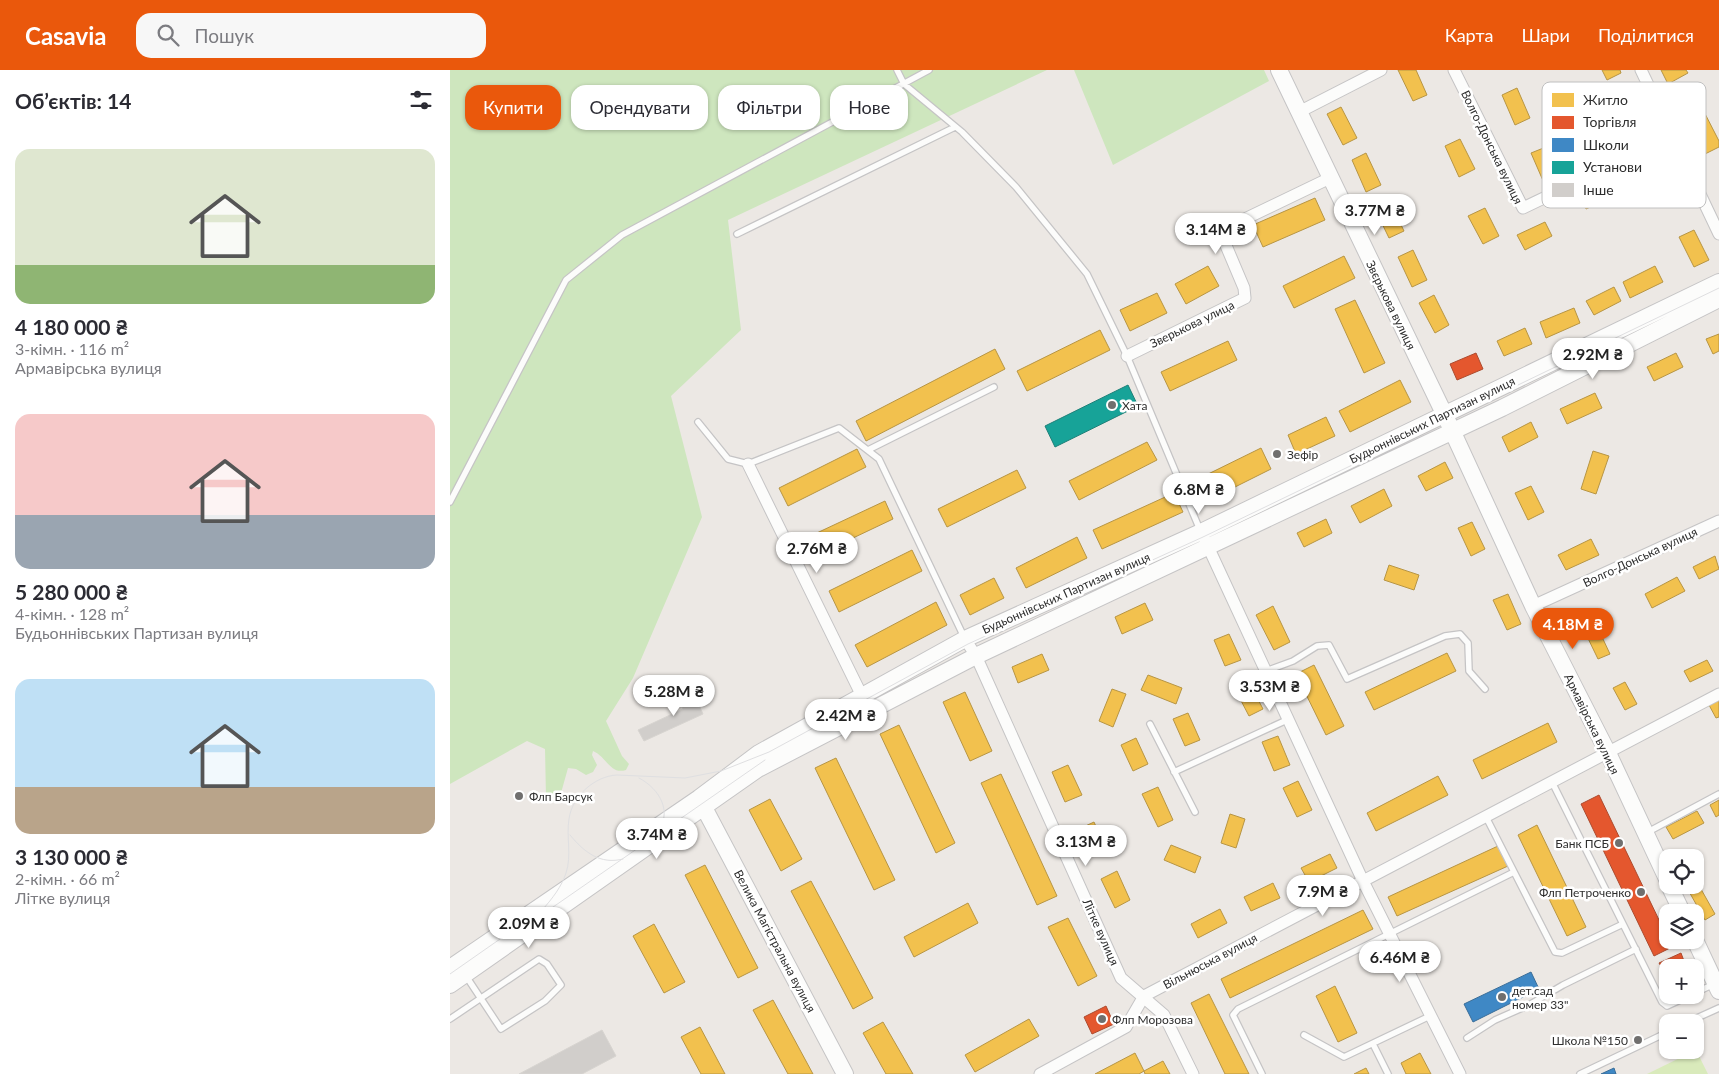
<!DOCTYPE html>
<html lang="uk">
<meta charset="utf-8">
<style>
body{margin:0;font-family:Lato,sans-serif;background:#f7f7f7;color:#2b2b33;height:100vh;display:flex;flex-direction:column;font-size:19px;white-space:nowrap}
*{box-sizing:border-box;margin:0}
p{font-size:16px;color:#7c7c81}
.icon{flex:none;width:28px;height:28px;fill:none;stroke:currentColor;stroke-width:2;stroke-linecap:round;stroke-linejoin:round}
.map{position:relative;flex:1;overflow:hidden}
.drawer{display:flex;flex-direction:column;background:#fff;width:450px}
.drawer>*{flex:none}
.banner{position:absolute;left:15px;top:15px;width:475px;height:45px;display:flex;gap:10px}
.buttons{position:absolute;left:1209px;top:779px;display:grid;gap:10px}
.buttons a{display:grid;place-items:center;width:45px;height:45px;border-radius:10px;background:#fff;box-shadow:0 1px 4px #0004;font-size:25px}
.price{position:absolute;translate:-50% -42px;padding:0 11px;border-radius:18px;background:#fff;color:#222;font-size:16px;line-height:32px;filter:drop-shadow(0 1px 2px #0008)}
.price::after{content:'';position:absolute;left:50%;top:30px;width:15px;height:11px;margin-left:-8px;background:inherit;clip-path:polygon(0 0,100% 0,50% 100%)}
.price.selected{background:#ea580c;color:#fff}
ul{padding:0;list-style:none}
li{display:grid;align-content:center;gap:10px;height:265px;padding:0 15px}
li span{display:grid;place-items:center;height:155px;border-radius:15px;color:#555}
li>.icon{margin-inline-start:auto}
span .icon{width:90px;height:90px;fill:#fffc;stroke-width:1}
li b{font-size:21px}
h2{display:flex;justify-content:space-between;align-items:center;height:60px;padding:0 15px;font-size:21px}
.tag{padding:0 18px;border-radius:15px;background:#fff;box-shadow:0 1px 4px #0004;font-size:18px;line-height:45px}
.tag.selected{background:#ea580c;color:#fff}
header{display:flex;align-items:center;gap:30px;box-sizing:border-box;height:70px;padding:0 25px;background:#ea580c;color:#fff}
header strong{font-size:24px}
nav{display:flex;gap:28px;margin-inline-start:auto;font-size:18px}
.search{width:350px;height:45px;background:#f7f7f7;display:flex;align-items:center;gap:12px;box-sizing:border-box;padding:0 18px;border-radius:15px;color:#7c7c81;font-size:19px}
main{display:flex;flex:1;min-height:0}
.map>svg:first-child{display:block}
.green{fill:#cee6be}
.pitch{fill:#d9eabb}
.homes{fill:#f2c14e;stroke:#b79544}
.shops{fill:#e4572e;stroke:#ad4b2e}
.schools{fill:#3f88c5;stroke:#3a6d98}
.public{fill:#17a398;stroke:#1e8078}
.building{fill:#d1cecb;stroke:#d7d4d0}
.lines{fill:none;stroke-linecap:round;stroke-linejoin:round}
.lane-casing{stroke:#c5c4c5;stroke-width:8}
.street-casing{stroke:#c5c4c5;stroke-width:13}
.secondary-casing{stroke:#c5c4c5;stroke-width:18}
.lane{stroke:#fcfcfb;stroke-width:5.5}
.street{stroke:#fcfcfb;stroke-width:11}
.secondary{stroke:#fcfcfb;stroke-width:16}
.tram{stroke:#dfdfe1;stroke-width:1}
.poi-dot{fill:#706f6e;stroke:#fff;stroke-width:2}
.labels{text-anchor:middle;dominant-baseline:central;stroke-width:5;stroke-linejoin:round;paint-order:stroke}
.street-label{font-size:12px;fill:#2e2e2e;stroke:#fff}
.poi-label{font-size:12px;fill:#2e2e2e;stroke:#fff;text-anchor:start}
.key{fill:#fff;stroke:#c0c0c0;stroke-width:1}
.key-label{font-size:14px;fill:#2e2e2e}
</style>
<header>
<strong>Casavia</strong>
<div class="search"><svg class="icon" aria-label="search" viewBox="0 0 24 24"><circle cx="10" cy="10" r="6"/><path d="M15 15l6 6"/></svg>Пошук</div>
<nav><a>Карта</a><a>Шари</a><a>Поділитися</a></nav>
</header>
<main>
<section class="drawer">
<h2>Об’єктів: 14<svg class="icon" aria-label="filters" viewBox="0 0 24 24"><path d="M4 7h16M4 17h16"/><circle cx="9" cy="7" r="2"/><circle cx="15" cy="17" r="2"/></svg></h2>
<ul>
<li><span style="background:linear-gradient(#dfe7d0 75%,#8fb573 0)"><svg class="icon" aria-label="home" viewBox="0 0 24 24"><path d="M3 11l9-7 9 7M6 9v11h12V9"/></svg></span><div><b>4 180 000 ₴</b><p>3-кімн. · 116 m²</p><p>Армавірська вулиця</p></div></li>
<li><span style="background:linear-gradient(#f6c9c9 65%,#9aa5b1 0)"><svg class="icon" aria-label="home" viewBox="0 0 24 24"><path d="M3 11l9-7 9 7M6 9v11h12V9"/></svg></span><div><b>5 280 000 ₴</b><p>4-кімн. · 128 m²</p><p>Будьоннівських Партизан вулиця</p></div></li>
<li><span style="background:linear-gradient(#bfe0f5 70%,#b9a48a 0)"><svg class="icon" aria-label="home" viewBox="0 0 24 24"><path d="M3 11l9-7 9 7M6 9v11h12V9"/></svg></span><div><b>3 130 000 ₴</b><p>2-кімн. · 66 m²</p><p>Літке вулиця</p></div></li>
</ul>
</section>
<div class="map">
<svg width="1269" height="1004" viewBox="0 0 1269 1004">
<rect width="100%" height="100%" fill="#ece8e4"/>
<!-- green -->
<path class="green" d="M 0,0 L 597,0 L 278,150 L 291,260 L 221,326 L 252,447 L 183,608 L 156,651 L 172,686 L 179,694 L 176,700 C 160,705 157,687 143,681 L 142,685 L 147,695 L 143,702 L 136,705 L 126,699 L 118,698 L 111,723 L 105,732 L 99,732 L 96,727 L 95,679 L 77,671 L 0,714 Z
M 624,0 L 814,0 L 819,11 L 663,95 Z"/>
<!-- pitch -->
<path class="pitch" d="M 1246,980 L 1258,1004 L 1197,1004 Z"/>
<!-- homes -->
<path class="homes" d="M 948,0 L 966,0 L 977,25 L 963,31 Z
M 1152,0 L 1170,0 L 1171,3 L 1157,10 Z
M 1211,0 L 1236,0 L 1238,3 L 1218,14 Z
M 1067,18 L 1080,48 L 1065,55 L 1052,25 Z
M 1249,32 L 1269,71 L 1269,77 L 1253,85 L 1231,42 Z
M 891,37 L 907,68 L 893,75 L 877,44 Z
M 1010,69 L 1025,99 L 1009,107 L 995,76 Z
M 1096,77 L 1109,106 L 1094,113 L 1081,83 Z
M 916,83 L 931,115 L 916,122 L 902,90 Z
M 1165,108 L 1172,123 L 1136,139 L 1130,125 Z
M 865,128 L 875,150 L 813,177 L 803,155 Z
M 939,130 L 954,161 L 939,168 L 924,137 Z
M 1035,138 L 1049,166 L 1033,174 L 1018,146 Z
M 1095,152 L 1102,166 L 1075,180 L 1067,165 Z
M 1244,160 L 1259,190 L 1244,197 L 1229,167 Z
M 963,180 L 977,210 L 962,217 L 948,187 Z
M 894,186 L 905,208 L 844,238 L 833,216 Z
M 758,196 L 769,216 L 736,234 L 725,214 Z
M 1205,196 L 1213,212 L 1180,228 L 1173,212 Z
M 1164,217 L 1171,231 L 1144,245 L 1136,231 Z
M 707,223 L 717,243 L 680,261 L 670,240 Z
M 984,225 L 999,255 L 985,263 L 969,233 Z
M 905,230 L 935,293 L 914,303 L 885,239 Z
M 1124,238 L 1130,253 L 1096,268 L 1090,252 Z
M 1075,258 L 1082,274 L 1054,286 L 1047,271 Z
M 650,260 L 660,280 L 577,321 L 567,301 Z
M 1269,264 L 1269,281 L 1263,284 L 1256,269 Z
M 778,271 L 787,290 L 720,321 L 711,302 Z
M 545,279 L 555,299 L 416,371 L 406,351 Z
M 1226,283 L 1233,297 L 1204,311 L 1197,297 Z
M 950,310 L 961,332 L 900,362 L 889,341 Z
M 1145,323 L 1152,338 L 1117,354 L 1110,339 Z
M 876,347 L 885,366 L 846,384 L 838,365 Z
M 1081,352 L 1088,367 L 1059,382 L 1052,367 Z
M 697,372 L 707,390 L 629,430 L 619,411 Z
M 811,378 L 821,399 L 759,430 L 748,409 Z
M 407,379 L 416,397 L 338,436 L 329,418 Z
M 1143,381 L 1159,386 L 1146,424 L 1131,419 Z
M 995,392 L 1003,408 L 976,421 L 968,406 Z
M 567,400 L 576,418 L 497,457 L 488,439 Z
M 1081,416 L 1094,442 L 1078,450 L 1065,423 Z
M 934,419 L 942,436 L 910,453 L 901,436 Z
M 724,423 L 733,442 L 652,479 L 643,460 Z
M 435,431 L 443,449 L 363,487 L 354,469 Z
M 876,449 L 882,463 L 854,477 L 847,463 Z
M 1022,452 L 1035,479 L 1021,486 L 1008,458 Z
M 627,467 L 637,488 L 576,518 L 566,498 Z
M 1141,469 L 1149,485 L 1116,500 L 1108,485 Z
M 462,480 L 472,501 L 389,542 L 379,521 Z
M 1265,486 L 1269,499 L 1249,509 L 1243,497 Z
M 939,495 L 969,505 L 964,520 L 934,510 Z
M 1227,507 L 1235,521 L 1202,538 L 1195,524 Z
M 544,508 L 554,528 L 520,545 L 510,525 Z
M 1058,524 L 1071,554 L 1057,560 L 1043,530 Z
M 486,532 L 497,555 L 417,597 L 405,575 Z
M 695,533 L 703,550 L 672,564 L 665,547 Z
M 823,536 L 840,572 L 824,580 L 806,545 Z
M 1144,550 L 1160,584 L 1148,589 L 1132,556 Z
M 779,564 L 791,590 L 775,596 L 764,570 Z
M 997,583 L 1006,601 L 924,640 L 915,622 Z
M 592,584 L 599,600 L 568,613 L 562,597 Z
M 1257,590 L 1263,601 L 1240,612 L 1234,601 Z
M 864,595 L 894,656 L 876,665 L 846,604 Z
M 698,605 L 732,618 L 726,634 L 691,620 Z
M 1175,612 L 1187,634 L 1175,640 L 1163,618 Z
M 800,614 L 813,639 L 799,646 L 786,621 Z
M 662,619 L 676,624 L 663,657 L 649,651 Z
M 515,622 L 542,681 L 520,691 L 493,632 Z
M 1269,630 L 1269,647 L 1266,648 L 1259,635 Z
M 738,643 L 750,670 L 735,676 L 723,649 Z
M 1098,653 L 1107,672 L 1032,709 L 1023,690 Z
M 449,655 L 505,773 L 486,783 L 430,664 Z
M 828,666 L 840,695 L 824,701 L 812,672 Z
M 686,668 L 698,694 L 683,701 L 671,675 Z
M 386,688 L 445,810 L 424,820 L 365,698 Z
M 618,695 L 632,725 L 615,732 L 602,702 Z
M 551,704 L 607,826 L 587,835 L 531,713 Z
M 988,706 L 998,725 L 926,761 L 917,743 Z
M 848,711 L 862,740 L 847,747 L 833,718 Z
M 708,717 L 723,750 L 708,757 L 692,724 Z
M 320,729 L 352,789 L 331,801 L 299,740 Z
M 1269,730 L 1269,745 L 1266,747 L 1260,735 Z
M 1247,741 L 1254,753 L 1223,769 L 1216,757 Z
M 780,744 L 795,749 L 786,778 L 771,773 Z
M 644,752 L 656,779 L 642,786 L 629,759 Z
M 1087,755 L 1136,857 L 1117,866 L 1068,765 Z
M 721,775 L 751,787 L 745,803 L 714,790 Z
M 1048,776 L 1058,796 L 947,846 L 938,827 Z
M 880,784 L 887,798 L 859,812 L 851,798 Z
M 255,795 L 308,898 L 288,908 L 235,805 Z
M 667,801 L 680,830 L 665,838 L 651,809 Z
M 361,811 L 423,928 L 403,939 L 341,821 Z
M 1247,812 L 1265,844 L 1255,850 L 1237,818 L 1245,815 Z
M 823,813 L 830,828 L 801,841 L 794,827 Z
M 518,833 L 528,853 L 464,887 L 454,867 Z
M 770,839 L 777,853 L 748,868 L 741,854 Z
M 913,840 L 923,859 L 780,928 L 771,909 Z
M 618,848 L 647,906 L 628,916 L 598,857 Z
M 204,854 L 235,912 L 214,923 L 183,866 Z
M 885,916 L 907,963 L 888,972 L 866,926 Z
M 759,924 L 799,1004 L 775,1004 L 741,933 Z
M 323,930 L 363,1004 L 338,1004 L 303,940 Z
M 579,949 L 589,966 L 525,1002 L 515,985 Z
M 433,952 L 463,1004 L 436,1004 L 413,963 Z
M 250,957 L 275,1004 L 251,1004 L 231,967 Z
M 685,983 L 694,1001 L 689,1004 L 645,1004 Z
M 970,983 L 981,1004 L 956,1004 L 951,993 Z
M 713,991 L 720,1004 L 695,1004 L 694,1001 Z
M 916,998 L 919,1004 L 904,1004 Z"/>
<!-- shops -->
<path class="shops" d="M 1026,283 L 1033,299 L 1007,310 L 1000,294 Z
M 1149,725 L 1222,877 L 1204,886 L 1131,734 Z
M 1231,883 L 1234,891 L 1218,898 L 1214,901 L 1209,893 Z
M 1235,891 L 1238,898 L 1222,898 Z
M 656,936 L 664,954 L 642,964 L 634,947 Z"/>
<!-- schools -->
<path class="schools" d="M 1081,902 L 1089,919 L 1023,952 L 1014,934 Z
M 1164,998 L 1166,1004 L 1151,1004 Z"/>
<!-- public -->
<path class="public" d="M 678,315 L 688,336 L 605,377 L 595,356 Z"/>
<!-- building -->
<path class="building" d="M 242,620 L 253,644 L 194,671 L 188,660 L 233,639 L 227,626 Z
M 152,960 L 166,986 L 132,1004 L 69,1004 Z"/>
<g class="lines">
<defs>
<path id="lane" d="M 447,0 L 454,14 L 512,62 L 566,117 L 637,204 L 677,286 L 750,460
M 287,164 L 505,57
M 248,352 L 278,389 L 298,394 L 389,358 L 429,389 L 514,567
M 418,380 L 544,317
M 0,432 L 116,210 L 172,165 L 479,0
M 816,601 L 843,591 L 867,576 L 879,575 L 897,609 L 995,566 L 1010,564 L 1018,573 L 1019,601 L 1035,619
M 700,654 L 745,742
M 724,702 L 839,649
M 1102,712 L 1212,932 L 1217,936 L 1241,925
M 1036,747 L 1105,882 L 1112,883 L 1173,854
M 1196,763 L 1269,724
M 1245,923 L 1264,914
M 0,949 L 89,889 L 97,894 L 111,915 L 95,931 L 51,959 C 39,941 28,924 16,906
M 1238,952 L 1269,938
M 854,965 L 894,987 L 980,946
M 1017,968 L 1045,950 L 1079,935 L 1113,915 L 1186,879
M 923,974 L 938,1004
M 812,1004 L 783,945 L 788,939 L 1064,802
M 1130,1004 L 1218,962"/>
<path id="street" d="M 1004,0 L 1073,138 L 1223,66
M 1191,0 L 1269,164
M 849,42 L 931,0
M 677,286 L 795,228 L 794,218 L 772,166 L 774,159 L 880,108
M 298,394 L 412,626
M 755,470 L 913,811 L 1010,1004
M 1083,536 L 1269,451
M 515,569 L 526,586 L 671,908 L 714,945 L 743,1004
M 590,1004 L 676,957 L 694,926 L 1269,624"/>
<path id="secondary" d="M 829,0 L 1000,356 L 1083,536 L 1158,683 L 1218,811
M 250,730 L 395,1004
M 1219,815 L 1232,842
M 1245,870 L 1269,921
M 0,898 L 249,728 L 309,683 L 515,569 L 751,462 L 1269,212
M 0,915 L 308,699 L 526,586 L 1052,338 L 1269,229"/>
</defs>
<!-- lane casing -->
<use href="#lane" class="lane-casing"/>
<!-- street casing -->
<use href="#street" class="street-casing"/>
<!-- secondary casing -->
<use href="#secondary" class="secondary-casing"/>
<!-- lane -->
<use href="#lane" class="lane"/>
<!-- street -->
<use href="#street" class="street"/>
<!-- secondary -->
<use href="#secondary" class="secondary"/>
<!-- tram -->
<path class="tram" d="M 189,708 C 210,719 224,743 206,764
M 120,765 C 134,782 150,795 173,789
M 93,844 L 315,690
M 0,904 L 93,839 C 102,829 112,816 116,803 C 122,785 116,767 119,749 C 122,726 145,706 167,705 L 235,708 L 271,701 L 319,682 L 518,574 L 753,467 L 1269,218"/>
</g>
<!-- markers -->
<g class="poi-dot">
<circle cx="662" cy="335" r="5"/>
<circle cx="827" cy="384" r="5"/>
<circle cx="69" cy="726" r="5"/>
<circle cx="1169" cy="773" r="5"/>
<circle cx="1191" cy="822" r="5"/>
<circle cx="1052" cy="927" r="5"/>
<circle cx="652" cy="949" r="5"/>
<circle cx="1188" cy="970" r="5"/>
</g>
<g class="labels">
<!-- street labels -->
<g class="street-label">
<text transform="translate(1042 77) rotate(64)">Волго-Донська вулиця</text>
<text transform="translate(941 235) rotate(64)">Звєрькова вулиця</text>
<text transform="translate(742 254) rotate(-26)">Зверькова улица</text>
<text transform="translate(982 350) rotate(-26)">Будьоннівських Партизан вулиця</text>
<text transform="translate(1190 487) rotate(-25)">Волго-Донська вулиця</text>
<text transform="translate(616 523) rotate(-24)">Будьоннівських Партизан вулиця</text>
<text transform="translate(1142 654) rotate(64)">Армавірська вулиця</text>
<text transform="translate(651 862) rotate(66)">Літке вулиця</text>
<text transform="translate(325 871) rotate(62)">Велика Магістральна вулиця</text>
<text transform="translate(760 891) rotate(-28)">Вільнюська вулиця</text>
</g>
<!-- poi labels -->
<g class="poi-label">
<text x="672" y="335">Хата</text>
<text x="837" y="384">Зефір</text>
<text x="79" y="726">Флп Барсук</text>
<text x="1159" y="773" text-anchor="end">Банк ПСБ</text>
<text x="1181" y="822" text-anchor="end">Флп Петроченко</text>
<text x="1062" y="920">дет.сад<tspan x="1062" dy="14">номер 33"</tspan></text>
<text x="662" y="949">Флп Морозова</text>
<text x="1178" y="970" text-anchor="end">Школа №150</text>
</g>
</g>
<!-- legend -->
<rect x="1092" y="12" width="164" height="126" rx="8" class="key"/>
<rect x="1102" y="23" width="22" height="14" fill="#f2c14e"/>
<rect x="1102" y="46" width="22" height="13" fill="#e4572e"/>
<rect x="1102" y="68" width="22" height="14" fill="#3f88c5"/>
<rect x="1102" y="91" width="22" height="13" fill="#17a398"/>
<rect x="1102" y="113" width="22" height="14" fill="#d1cecb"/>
<g class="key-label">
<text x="1133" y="35">Житло</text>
<text x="1133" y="57">Торгівля</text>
<text x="1133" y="80">Школи</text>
<text x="1133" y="102">Установи</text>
<text x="1133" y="125">Інше</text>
</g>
</svg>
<div class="buttons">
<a><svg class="icon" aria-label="locate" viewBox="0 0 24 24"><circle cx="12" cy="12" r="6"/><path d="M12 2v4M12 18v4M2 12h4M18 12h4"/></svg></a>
<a><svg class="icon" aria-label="layers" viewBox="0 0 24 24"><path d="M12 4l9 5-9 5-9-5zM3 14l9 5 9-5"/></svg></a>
<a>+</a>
<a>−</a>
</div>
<b class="price" style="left:925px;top:166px">3.77M ₴</b>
<b class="price" style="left:766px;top:185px">3.14M ₴</b>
<b class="price" style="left:1143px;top:310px">2.92M ₴</b>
<b class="price" style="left:749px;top:445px">6.8M ₴</b>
<b class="price" style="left:367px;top:504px">2.76M ₴</b>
<b class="price selected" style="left:1123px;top:580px">4.18M ₴</b>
<b class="price" style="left:820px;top:642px">3.53M ₴</b>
<b class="price" style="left:224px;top:647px">5.28M ₴</b>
<b class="price" style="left:396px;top:671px">2.42M ₴</b>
<b class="price" style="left:207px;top:790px">3.74M ₴</b>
<b class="price" style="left:636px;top:797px">3.13M ₴</b>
<b class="price" style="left:873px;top:847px">7.9M ₴</b>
<b class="price" style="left:79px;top:879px">2.09M ₴</b>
<b class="price" style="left:950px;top:913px">6.46M ₴</b>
<div class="banner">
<a class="tag selected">Купити</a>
<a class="tag">Орендувати</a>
<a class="tag">Фільтри</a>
<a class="tag">Нове</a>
</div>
</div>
</main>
